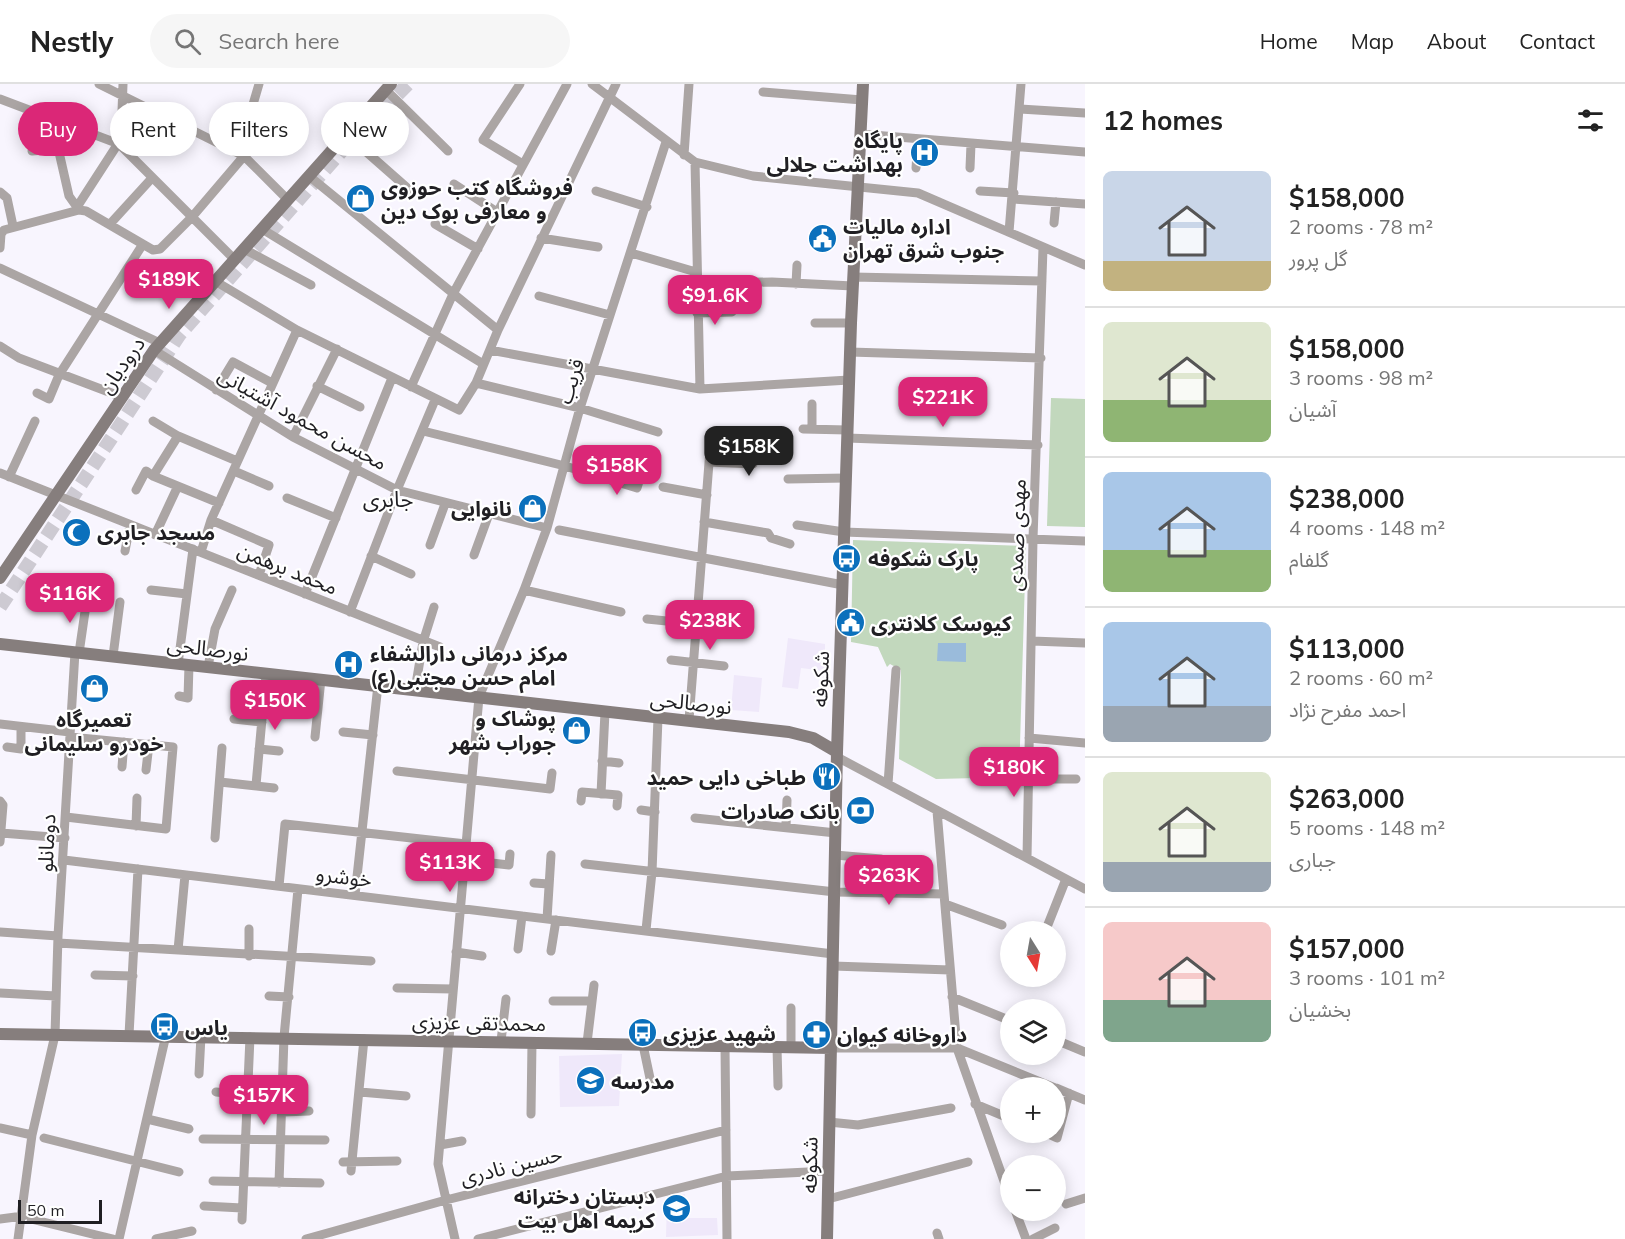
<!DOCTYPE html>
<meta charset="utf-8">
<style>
body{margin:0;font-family:Mulish,"Noto Sans Arabic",sans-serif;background:#f6f6f6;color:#222;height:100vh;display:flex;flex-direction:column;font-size:22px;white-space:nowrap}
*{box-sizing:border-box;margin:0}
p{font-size:20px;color:#767676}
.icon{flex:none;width:33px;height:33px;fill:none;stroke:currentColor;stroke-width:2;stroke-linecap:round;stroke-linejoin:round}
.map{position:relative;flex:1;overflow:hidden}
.details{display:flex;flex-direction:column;background:#fff;width:540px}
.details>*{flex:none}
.guide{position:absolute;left:18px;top:18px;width:570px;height:54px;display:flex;gap:12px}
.needle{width:39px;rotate:169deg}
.tools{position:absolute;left:1000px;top:837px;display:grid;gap:12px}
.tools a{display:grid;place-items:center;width:66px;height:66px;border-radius:50%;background:#fff;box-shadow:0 3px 15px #0003;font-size:30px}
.scale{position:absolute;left:18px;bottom:15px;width:84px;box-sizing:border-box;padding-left:6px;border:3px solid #201f23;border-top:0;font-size:16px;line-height:21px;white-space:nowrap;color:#201f23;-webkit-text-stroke:4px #fff;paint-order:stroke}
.price{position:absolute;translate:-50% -51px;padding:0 14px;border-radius:12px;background:#db2777;color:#fff;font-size:20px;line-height:39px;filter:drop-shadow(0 2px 3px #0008)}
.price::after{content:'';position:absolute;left:50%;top:36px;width:18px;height:14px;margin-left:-9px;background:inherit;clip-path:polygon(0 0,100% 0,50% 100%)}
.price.current{background:#222;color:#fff}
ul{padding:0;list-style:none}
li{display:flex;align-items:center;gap:18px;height:150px;padding:0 18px}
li+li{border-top:2px solid #e0e0e0}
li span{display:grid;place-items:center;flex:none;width:168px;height:120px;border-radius:9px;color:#555}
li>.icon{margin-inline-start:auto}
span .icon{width:72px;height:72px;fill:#fffc;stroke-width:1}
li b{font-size:26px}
h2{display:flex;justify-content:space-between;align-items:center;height:72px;padding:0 18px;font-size:26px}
.pill{padding:0 21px;border-radius:27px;background:#fff;box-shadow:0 3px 15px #0003;font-size:21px;line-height:54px}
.pill.current{background:#db2777;color:#fff}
header{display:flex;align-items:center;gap:36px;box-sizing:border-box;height:84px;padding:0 30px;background:#fff;border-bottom:2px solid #e0e0e0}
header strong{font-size:28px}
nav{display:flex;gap:33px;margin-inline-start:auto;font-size:21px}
.search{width:420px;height:54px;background:#f6f6f6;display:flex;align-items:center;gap:15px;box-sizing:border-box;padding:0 21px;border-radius:33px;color:#767676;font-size:22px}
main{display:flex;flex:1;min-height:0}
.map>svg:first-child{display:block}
.built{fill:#efe8fa}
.green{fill:#c2d8bd}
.water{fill:#9abbdb}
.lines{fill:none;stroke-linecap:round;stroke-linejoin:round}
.primary-tunnel{stroke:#cdcad2;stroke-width:14;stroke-dasharray:14 7;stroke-linecap:butt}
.street{stroke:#aba5a4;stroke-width:9}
.secondary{stroke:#867e7d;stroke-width:12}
.labels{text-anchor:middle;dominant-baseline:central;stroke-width:4.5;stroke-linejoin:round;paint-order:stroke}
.poi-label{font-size:21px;font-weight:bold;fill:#201f23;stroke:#fff;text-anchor:start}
.street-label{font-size:21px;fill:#201f23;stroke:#fff}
.neighbourhood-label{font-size:22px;fill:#201f23;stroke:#fff}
</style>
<header>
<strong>Nestly</strong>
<div class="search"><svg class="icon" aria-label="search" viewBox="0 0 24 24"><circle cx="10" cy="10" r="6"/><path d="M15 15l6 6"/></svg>Search here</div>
<nav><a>Home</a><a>Map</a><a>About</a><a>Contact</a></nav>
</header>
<main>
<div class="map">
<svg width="1085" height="1155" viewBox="0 0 1085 1155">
<rect width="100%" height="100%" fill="#f8f5fe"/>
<!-- built -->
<path class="built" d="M 788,554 L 825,560 L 825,587 L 801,584 L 798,605 L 782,603 Z
M 734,591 L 762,594 L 759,628 L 731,626 Z
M 622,970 L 619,1022 L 560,1023 L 559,972 Z
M 685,1110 L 686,1134 L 717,1134 L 718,1151 L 666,1153 L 667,1113 Z"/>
<!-- green -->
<path class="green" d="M 1051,314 L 1085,315 L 1085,443 L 1047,442 Z
M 853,456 L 1026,462 L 1019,693 L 936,695 L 899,675 L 901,586 L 890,580 L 887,583 L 878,563 L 851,558 Z"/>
<!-- water -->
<path class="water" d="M 938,559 L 966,559 L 966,578 L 937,577 Z"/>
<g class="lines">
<!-- primary-tunnel -->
<path class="primary-tunnel" d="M 0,523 L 180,250 L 346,62 L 408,0"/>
<!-- street -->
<path class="street" d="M 99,0 L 244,72 L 288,116
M 520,0 L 483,56 L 523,80
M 592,0 L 695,78 L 753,92 L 918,109 L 1085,181
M 386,6 L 448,67
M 763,8 L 862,16
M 0,15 L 119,60 L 234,175
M 1020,25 L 1085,29
M 51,33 L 69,112 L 79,126
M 346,50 L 413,109
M 860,50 L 1085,68
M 32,67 L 58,65
M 239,68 L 259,0
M 684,71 L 689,0
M 695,78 L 700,305
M 916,84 L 918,55
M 970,84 L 971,60
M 309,92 L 498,246
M 454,100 L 497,128
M 596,107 L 647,123
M 980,107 L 1014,109
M 0,108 L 7,114 L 13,142
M 1013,115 L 1085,120
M 77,123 L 121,55 L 123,0
M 1054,139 L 1056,118
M 110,140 L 152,94
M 435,140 L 478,165
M 262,145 L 480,278
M 1009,148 L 1021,0
M 541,154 L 598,163
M 0,164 L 1,150 L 4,146 L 79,126 L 86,127 L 153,166 L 160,165 L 192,133 L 244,72
M 244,165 L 311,201
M 631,169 L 696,188
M 0,184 L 160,259
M 853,193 L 1042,197
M 215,197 L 297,246 L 459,326 L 476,299 L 498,246 L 616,0
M 696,199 L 772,198 L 853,202
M 796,200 L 797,181
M 539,212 L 610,231
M 743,220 L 743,198
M 697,229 L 732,228
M 815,239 L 851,239
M 0,262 L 19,274 L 122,313
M 154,266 L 293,353 L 397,406 L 547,444
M 490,266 L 700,305 L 849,296
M 850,268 L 1041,274
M 476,299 L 580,324 L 658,348
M 317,302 L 360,323
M 411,303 L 453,210 L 567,0
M 216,306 L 233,278 L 272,299
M 37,309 L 49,315 L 59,291 L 143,160
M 812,320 L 812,345
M 153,337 L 178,352 L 237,377
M 803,345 L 848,346
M 423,347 L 565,382 L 637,404 L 643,384
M 293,353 L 337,265
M 847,354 L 1038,361
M 709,378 L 753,380 L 754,364
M 234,387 L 269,402
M 0,389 L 440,563
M 153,392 L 219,419
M 9,393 L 35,337
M 788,395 L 846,394
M 663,403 L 707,411
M 136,406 L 146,387 L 153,392 L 178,352
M 287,414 L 336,434
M 211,436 L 269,461 L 259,491
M 704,438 L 768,449 L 771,454 L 790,460
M 797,441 L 844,448 L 1085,457
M 559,446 L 843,501
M 155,451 L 177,404
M 430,461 L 445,420
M 125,467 L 130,441
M 201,468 L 211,436 L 297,246
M 474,471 L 489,430
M 371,472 L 411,490
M 151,506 L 187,510
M 524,506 L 621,528
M 305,510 L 392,294
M 350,528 L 397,406 L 435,316
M 647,535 L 696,540
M 1032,557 L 1085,559
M 79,569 L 87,514
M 113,572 L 120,518
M 671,576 L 724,582
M 178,580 L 193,465
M 208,583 L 215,545 L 232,506
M 415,606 L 423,558 L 434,523
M 179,612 L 188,614 L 189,581
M 234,635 L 262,638
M 689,636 L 711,353
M 0,640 L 70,648
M 343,648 L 373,651
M 315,653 L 321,595
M 1029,654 L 1085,659
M 7,663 L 21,665 L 21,643
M 259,665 L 279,667
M 837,673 L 1085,805
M 602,677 L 619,679
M 122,683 L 124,658
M 146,686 L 149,660
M 397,687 L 550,705 L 552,689
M 1028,695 L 1076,695
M 220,698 L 274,704
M 888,700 L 896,586
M 256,701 L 266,591
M 601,710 L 605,628
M 0,717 L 3,721 L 0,758
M 581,717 L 582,708 L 618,711 L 617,722
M 641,726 L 655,728
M 937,727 L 957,964 L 1011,1117
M 66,733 L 166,745 L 173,663 L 70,653
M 695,734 L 836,749
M 136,742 L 137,714
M 786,743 L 787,716
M 1,749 L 65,754
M 215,754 L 222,664
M 835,771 L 881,775
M 1027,774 L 1033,455 L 1043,164
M 64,776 L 833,870
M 465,776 L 509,781 L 510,770
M 585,780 L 835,808 L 944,810
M 534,799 L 549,800
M 279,802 L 285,740 L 466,760
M 355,811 L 378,601
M 945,820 L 1002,841
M 547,835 L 551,771
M 646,846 L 652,788 L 658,634
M 0,848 L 58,852
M 1045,848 L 1066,795
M 58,859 L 371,877
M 518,865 L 522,832
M 178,866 L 185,791
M 551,867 L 556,836
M 456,868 L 482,872
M 249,872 L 249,845
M 833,882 L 950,886
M 95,891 L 133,892
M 397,904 L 453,905
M 0,909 L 56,912
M 269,912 L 289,913
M 952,913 L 1011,937
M 553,917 L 592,917
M 791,924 L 791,963
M 129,951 L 138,785
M 1056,956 L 1085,968
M 501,957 L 506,915
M 587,959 L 594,901
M 643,961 L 651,999
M 725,962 L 727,1155
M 777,963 L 778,1002
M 831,964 L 957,964 L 1055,1004
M 199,990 L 201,952
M 1056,1004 L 1085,1016
M 216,1008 L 248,1011
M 360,1008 L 406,1012
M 975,1020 L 1011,1035
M 283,1028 L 309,1027
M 531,1030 L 532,958
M 147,1035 L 189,1045
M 829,1038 L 858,1041 L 951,1024
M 0,1044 L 32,1051
M 1044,1048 L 1057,1054 L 1069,1009
M 44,1054 L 179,1088
M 203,1055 L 325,1056
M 440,1061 L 462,1057
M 343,1078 L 397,1077
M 351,1087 L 364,955
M 213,1097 L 320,1099
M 279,1099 L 284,953 L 298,805
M 828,1115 L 968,1078
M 1066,1120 L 1085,1114
M 204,1122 L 242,1124
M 1015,1126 L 1026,1155
M 0,1135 L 23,1132
M 31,1135 L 113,1155
M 242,1136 L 250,953
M 937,1149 L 939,1155
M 18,1155 L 32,1051 L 55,951 L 58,852 L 75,568
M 119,1155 L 166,951
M 156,1155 L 192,1147
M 306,1155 L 446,1116 L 726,1046
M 455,1155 L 438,1080 L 479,613 L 524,506 L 547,444 L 580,324 L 666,58
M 478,1155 L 727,1092 L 828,1087
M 1033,1155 L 1055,1144"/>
<!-- secondary -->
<path class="secondary" d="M 0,494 L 154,266 L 391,0
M 0,560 L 789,648 L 813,654 L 837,668
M 0,950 L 831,964
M 827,1155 L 837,668 L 851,239 L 863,0"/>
</g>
<!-- icons -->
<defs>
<symbol id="hospital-disc" viewBox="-11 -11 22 22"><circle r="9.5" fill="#0b70bc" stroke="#fff"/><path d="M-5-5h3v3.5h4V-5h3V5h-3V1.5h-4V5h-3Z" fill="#fff"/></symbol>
<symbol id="shop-disc" viewBox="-11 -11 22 22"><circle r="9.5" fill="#0b70bc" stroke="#fff"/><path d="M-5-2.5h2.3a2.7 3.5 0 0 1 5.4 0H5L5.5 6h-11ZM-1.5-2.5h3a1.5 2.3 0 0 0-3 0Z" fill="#fff"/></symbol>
<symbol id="civic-disc" viewBox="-11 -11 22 22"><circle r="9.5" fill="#0b70bc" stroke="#fff"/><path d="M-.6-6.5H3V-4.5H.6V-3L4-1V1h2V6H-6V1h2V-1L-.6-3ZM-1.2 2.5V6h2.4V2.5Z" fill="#fff"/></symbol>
<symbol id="mosque-disc" viewBox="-11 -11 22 22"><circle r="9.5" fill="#0b70bc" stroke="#fff"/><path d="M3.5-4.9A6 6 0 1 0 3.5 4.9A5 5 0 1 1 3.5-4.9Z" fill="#fff"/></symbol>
<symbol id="bus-disc" viewBox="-11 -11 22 22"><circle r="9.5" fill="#0b70bc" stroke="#fff"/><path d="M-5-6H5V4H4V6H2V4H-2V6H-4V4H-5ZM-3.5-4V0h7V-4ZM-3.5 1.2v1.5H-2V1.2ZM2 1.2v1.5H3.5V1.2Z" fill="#fff"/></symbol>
<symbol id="restaurant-disc" viewBox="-11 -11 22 22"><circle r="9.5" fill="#0b70bc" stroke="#fff"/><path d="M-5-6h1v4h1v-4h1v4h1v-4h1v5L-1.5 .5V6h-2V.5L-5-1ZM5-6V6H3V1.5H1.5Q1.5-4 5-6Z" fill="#fff"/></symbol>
<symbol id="bank-disc" viewBox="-11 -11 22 22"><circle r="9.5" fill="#0b70bc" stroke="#fff"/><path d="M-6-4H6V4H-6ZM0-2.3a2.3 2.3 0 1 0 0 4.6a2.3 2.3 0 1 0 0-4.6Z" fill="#fff"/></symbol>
<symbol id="pharmacy-disc" viewBox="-11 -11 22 22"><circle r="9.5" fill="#0b70bc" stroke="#fff"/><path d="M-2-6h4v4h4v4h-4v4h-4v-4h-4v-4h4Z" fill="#fff"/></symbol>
<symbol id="school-disc" viewBox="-11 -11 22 22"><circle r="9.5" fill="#0b70bc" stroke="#fff"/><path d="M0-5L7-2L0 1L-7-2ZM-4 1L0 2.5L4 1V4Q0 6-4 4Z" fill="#fff"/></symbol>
</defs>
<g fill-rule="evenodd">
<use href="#hospital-disc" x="908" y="52" width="33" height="33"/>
<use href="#shop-disc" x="344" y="98" width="33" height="33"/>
<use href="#civic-disc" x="806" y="138" width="33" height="33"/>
<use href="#shop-disc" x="516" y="408" width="33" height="33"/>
<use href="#mosque-disc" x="60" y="432" width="33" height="33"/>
<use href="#bus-disc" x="830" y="458" width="33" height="33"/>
<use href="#civic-disc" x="834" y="522" width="33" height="33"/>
<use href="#hospital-disc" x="332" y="564" width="33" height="33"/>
<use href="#shop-disc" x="78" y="588" width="33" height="33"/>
<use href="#shop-disc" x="560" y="630" width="33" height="33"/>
<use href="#restaurant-disc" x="810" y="676" width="33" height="33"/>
<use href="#bank-disc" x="844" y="710" width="33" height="33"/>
<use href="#bus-disc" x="148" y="926" width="33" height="33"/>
<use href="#bus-disc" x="626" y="932" width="33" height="33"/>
<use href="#pharmacy-disc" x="800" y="934" width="33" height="33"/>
<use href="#school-disc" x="574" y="980" width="33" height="33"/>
<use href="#school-disc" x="660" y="1108" width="33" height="33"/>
</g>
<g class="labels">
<!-- poi labels -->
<g class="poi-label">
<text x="903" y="56" text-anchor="end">پایگاه<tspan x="903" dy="24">بهداشت جلالی</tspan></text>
<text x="381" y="103">فروشگاه کتب حوزوی<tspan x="381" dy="24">و معارفی بوک دین</tspan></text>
<text x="843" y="142">اداره مالیات<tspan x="843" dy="24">جنوب شرق تهران</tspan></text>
<text x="512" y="424" text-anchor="end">نانوایی</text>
<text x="97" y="448">مسجد جابری</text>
<text x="868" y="474">پارک شکوفه</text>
<text x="871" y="539">کیوسک کلانتری</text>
<text x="370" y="569">مرکز درمانی دارالشفاء<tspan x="370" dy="24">امام حسن مجتبی(ع)</tspan></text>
<text x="556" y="634" text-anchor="end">پوشاک و<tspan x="556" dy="24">جوراب شهر</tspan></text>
<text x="94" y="635" text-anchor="middle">تعمیرگاه<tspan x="94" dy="24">خودرو سلیمانی</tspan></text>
<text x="806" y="693" text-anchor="end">طباخی دایی حمید</text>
<text x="840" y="727" text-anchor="end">بانک صادرات</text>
<text x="185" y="943">یاس</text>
<text x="663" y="949">شهید عزیزی</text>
<text x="837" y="950">داروخانه کیوان</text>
<text x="611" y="997">مدرسه</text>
<text x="655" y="1112" text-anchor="end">دبستان دخترانه<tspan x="655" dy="24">کریمه اهل بیت</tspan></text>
</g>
<!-- street labels -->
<g class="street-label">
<text transform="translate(121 281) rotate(-55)">درودیان</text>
<text transform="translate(570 297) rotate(-72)">قریب</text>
<text transform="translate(303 334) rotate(29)">محسن محمود آشتیانی</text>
<text transform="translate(1016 451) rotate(-88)">مهدی صمدی</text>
<text transform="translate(288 484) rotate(22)">محمد برهمن</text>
<text transform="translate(208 564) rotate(7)">نورصالحی</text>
<text transform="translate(820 595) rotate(-88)">شکوفه</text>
<text transform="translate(691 618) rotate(6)">نورصالحی</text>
<text transform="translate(46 759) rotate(-87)">دومانلو</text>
<text transform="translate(344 792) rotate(7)">خوشرو</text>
<text transform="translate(479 938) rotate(1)">محمدتقی عزیزی</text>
<text transform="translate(511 1081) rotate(-14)">حسین نادری</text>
<text transform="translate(809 1081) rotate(-89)">شکوفه</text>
</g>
<!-- neighbourhood labels -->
<g class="neighbourhood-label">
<text x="388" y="415">جابری</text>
</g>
</g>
</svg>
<div class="tools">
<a><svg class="needle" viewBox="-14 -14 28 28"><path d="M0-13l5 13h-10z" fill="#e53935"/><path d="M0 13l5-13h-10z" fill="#767676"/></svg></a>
<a><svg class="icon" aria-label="layers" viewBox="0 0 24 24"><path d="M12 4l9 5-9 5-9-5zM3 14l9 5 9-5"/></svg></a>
<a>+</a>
<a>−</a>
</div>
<div class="scale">50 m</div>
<b class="price" style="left:169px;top:226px">$189K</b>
<b class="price" style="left:715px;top:242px">$91.6K</b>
<b class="price" style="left:943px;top:344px">$221K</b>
<b class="price current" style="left:749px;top:393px">$158K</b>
<b class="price" style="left:617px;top:412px">$158K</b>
<b class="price" style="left:70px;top:540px">$116K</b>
<b class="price" style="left:710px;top:567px">$238K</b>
<b class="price" style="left:275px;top:647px">$150K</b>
<b class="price" style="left:1014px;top:714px">$180K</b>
<b class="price" style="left:450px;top:809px">$113K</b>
<b class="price" style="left:889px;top:822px">$263K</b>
<b class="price" style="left:264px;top:1042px">$157K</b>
<div class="guide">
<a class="pill current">Buy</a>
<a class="pill">Rent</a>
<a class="pill">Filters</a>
<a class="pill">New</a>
</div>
</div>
<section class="details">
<h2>12 homes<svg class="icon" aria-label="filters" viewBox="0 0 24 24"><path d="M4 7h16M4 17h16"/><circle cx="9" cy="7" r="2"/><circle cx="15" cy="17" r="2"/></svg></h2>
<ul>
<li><span style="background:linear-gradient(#c9d6e8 75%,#c2b280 0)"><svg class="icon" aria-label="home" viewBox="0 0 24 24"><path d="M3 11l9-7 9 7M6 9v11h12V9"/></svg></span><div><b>$158,000</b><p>2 rooms · 78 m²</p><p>گل پرور</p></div></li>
<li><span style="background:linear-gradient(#dfe7d0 65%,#8fb573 0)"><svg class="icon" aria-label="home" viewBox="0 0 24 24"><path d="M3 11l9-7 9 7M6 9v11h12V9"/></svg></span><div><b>$158,000</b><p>3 rooms · 98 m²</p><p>آشیان</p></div></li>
<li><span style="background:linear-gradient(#a9c7e8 65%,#8fb573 0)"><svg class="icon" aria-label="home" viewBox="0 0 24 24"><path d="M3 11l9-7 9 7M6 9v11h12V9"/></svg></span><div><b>$238,000</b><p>4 rooms · 148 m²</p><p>گلفام</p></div></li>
<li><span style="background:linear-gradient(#a9c7e8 70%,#9aa5b1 0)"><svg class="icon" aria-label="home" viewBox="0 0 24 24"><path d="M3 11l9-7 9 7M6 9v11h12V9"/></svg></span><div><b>$113,000</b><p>2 rooms · 60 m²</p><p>احمد مفرح نژاد</p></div></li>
<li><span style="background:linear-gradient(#dfe7d0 75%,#9aa5b1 0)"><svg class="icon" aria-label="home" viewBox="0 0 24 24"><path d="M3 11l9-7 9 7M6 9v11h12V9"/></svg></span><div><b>$263,000</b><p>5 rooms · 148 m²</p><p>جباری</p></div></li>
<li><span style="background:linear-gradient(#f6c9c9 65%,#7fa58c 0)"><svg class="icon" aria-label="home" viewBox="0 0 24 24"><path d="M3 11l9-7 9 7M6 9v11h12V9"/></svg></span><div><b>$157,000</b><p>3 rooms · 101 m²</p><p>بخشیان</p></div></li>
</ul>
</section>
</main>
